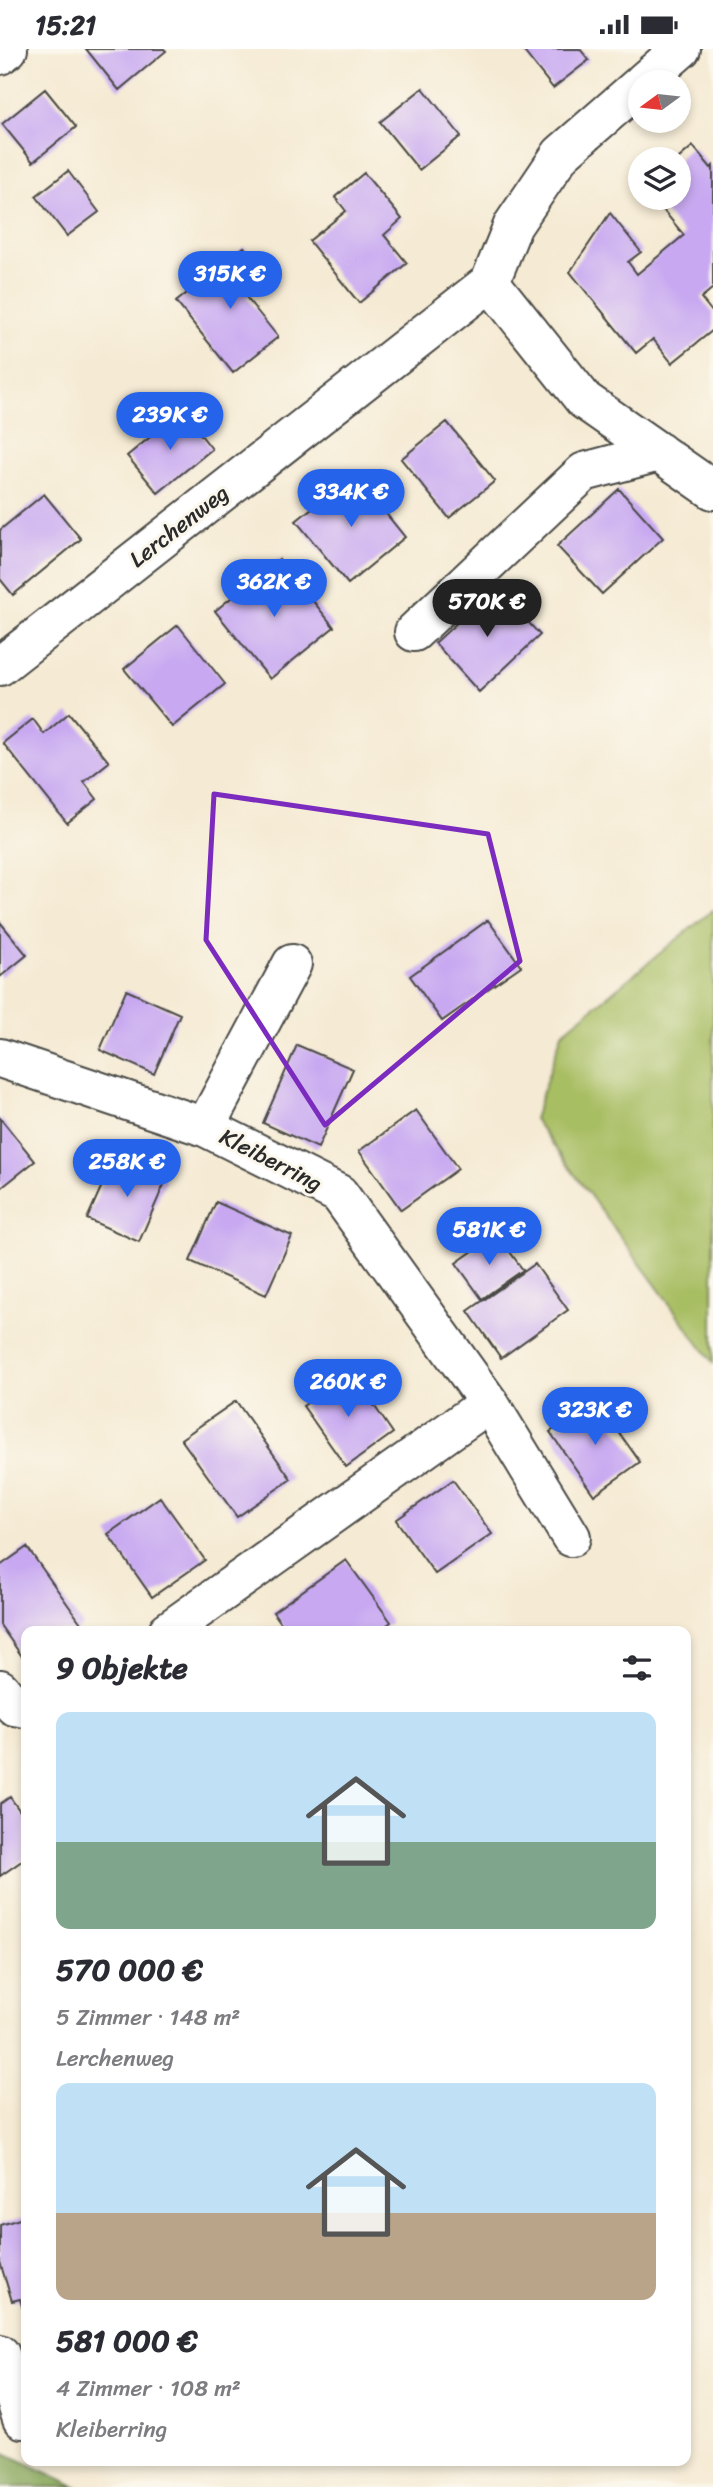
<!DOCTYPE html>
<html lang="de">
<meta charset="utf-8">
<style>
body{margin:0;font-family:Sriracha,sans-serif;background:#f7f7f7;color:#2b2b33;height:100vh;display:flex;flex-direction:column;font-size:26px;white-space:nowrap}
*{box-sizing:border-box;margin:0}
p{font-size:23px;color:#7c7c81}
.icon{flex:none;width:38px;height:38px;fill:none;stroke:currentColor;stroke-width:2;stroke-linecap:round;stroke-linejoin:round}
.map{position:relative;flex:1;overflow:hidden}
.side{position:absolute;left:21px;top:1577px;width:670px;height:840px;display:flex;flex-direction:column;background:#fff;border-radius:14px;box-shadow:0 4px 10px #0003}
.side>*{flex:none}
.needle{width:46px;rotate:255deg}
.tools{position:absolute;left:628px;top:21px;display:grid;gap:14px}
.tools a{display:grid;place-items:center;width:63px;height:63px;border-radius:50%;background:#fff;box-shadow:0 4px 10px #0003;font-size:35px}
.price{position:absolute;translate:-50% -60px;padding:0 16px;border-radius:24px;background:#2563eb;color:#fff;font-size:23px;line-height:46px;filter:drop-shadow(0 2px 4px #0008)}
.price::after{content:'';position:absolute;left:50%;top:42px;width:21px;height:16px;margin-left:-10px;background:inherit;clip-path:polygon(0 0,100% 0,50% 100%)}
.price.on{background:#222;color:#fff}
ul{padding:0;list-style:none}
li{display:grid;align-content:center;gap:14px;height:371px;padding:0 35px}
li span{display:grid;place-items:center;height:217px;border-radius:14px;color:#555}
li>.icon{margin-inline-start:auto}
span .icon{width:126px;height:126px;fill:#fffc;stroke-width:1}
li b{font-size:30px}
h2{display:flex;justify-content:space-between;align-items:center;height:84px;padding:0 35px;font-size:30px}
.status{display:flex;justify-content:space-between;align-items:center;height:49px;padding:0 35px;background:#fff;direction:ltr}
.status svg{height:19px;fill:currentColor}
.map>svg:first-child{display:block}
.green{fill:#a8be63;stroke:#6a7447;stroke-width:2}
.forest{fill:#86a559;stroke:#586842;stroke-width:2}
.building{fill:#c8a9f1}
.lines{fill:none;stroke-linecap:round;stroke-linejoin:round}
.minor-casing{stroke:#494844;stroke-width:42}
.minor{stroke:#fff;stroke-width:38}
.marked{fill:none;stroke:#7b2cbf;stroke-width:5;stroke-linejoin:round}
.labels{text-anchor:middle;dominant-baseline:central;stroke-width:6;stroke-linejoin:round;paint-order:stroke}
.street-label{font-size:23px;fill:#2b2b2b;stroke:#fbf7ec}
</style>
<div class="status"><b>15:21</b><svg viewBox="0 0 49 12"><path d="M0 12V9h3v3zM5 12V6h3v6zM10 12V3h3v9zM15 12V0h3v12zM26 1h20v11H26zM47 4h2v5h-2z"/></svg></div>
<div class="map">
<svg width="713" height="2438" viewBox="0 0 713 2438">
<rect width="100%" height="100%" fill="#fbf7ec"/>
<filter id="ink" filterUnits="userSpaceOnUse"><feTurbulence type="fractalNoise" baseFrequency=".0143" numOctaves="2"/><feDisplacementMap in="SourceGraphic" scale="14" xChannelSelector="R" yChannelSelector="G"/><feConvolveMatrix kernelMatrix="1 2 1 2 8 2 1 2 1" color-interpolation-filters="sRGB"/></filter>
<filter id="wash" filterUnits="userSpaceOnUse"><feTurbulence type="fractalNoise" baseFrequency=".00686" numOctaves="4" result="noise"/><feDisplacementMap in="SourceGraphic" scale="28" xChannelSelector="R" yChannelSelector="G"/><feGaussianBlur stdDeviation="1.57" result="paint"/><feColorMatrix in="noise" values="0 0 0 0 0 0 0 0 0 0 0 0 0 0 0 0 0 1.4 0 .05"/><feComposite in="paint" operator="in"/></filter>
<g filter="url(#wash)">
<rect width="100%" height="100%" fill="#f5ead3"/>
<!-- green -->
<path class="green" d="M 713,861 L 713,1314 L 534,1070 L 562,984 Z"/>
<!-- forest -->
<path class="forest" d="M 0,2402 L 78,2438 L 0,2438 Z"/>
<g id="blocks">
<!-- building -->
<path class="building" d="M 86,0 L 164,0 L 166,2 L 119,41 Z
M 522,0 L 580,0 L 589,11 L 553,39 Z
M 423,39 L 461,87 L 419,121 L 380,73 Z
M 45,40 L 76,78 L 33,113 L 2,75 Z
M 693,97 L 711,119 L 713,117 L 713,239 L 701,249 L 713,264 L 713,281 L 672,314 L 653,290 L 636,304 L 570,223 L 610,164 L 641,203 L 628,213 L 637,225 L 684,186 L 653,149 L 679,149 L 679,109 Z
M 68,122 L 99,163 L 67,187 L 36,147 Z
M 364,124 L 402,170 L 384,186 L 407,214 L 359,254 L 309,192 L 346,162 L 335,148 Z
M 244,198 L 269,229 L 246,248 L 278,288 L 233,324 L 176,253 Z
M 182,362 L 212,400 L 158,444 L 127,407 Z
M 447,373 L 495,432 L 449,469 L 401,410 Z
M 354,425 L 405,488 L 348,535 L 296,472 Z
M 619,440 L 663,489 L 602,545 L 557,497 Z
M 44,445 L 81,490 L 13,546 L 0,530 L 0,481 Z
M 279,510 L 334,578 L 270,630 L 215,562 Z
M 496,538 L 540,586 L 479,643 L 435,594 Z
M 178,576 L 225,635 L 172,678 L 124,620 Z
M 69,664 L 109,713 L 84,733 L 97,750 L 67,774 L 3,694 L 33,670 L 44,685 Z
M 488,871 L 521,917 L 442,972 L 410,927 Z
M 0,873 L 27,906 L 0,928 Z
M 126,941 L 180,965 L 154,1025 L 100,1001 Z
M 297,996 L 353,1020 L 318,1099 L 263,1074 Z
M 416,1061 L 458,1120 L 401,1161 L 359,1102 Z
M 0,1069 L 35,1112 L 0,1140 Z
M 115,1107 L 166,1131 L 139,1193 L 87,1170 Z
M 216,1153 L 292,1187 L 266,1246 L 190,1212 Z
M 497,1185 L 523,1221 L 482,1250 L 456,1214 Z
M 535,1215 L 568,1261 L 501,1309 L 468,1262 Z
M 351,1323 L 393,1384 L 346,1418 L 303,1357 Z
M 596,1351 L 640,1413 L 594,1446 L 550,1383 Z
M 236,1352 L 291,1430 L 237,1468 L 181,1390 Z
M 453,1431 L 492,1485 L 435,1525 L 396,1471 Z
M 160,1448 L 205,1511 L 152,1548 L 108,1485 Z
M 27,1498 L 83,1577 L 77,1582 L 26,1582 L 26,1613 L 0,1576 L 0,1517 Z
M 346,1511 L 391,1573 L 379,1582 L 287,1582 L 273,1563 Z
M 10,1748 L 26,1771 L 26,1809 L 0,1827 L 0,1755 Z
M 26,2168 L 26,2268 L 25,2268 L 20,2250 L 12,2252 L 0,2213 L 0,2176 Z"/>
</g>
</g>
<g filter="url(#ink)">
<use href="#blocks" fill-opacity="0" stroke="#494844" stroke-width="2"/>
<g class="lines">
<defs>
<path id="minor" d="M 0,6 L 8,0
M 643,33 L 681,0
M 490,233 L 584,351 L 713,441
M 414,583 L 584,423 L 659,403
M 0,617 L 490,233 L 513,176 L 561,105 L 640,36
M 0,1009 L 205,1078 L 339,1145 L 489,1354
M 205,1078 L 292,915
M 168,1582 L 489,1354 L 571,1488
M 0,1640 L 14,1657 L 26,1659
M 0,2305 L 22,2370 L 26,2368"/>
</defs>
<!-- minor casing -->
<use href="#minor" class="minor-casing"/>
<!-- minor -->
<use href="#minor" class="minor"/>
</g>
</g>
<!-- marked area -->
<path class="marked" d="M 214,745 L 488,785 L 520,912 L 325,1076 L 206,891 Z"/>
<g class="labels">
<!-- street labels -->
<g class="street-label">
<text transform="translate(179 477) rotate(-38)">Lerchenweg</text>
<text transform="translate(271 1111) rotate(27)">Kleiberring</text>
</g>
</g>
</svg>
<div class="tools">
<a><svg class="needle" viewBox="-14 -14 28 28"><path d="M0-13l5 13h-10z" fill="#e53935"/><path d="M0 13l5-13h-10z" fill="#7c7c81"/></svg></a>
<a><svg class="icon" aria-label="layers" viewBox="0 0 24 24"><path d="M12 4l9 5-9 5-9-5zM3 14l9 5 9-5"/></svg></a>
</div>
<b class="price" style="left:230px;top:262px">315K €</b>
<b class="price" style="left:170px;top:403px">239K €</b>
<b class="price" style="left:351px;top:480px">334K €</b>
<b class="price" style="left:274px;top:570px">362K €</b>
<b class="price on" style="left:487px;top:590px">570K €</b>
<b class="price" style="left:127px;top:1150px">258K €</b>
<b class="price" style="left:489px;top:1218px">581K €</b>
<b class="price" style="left:348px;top:1370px">260K €</b>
<b class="price" style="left:595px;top:1398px">323K €</b>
<section class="side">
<h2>9 Objekte<svg class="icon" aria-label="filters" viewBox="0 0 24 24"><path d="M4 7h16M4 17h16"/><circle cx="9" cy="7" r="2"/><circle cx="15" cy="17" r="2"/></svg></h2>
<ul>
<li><span style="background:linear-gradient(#bfe0f5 60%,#7fa58c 0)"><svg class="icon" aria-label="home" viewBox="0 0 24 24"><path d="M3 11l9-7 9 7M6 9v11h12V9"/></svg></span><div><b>570 000 €</b><p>5 Zimmer · 148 m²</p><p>Lerchenweg</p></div></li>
<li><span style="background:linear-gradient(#bfe0f5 60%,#b9a48a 0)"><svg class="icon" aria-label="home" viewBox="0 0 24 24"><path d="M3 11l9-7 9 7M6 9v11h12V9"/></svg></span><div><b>581 000 €</b><p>4 Zimmer · 108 m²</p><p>Kleiberring</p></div></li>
</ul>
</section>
</div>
